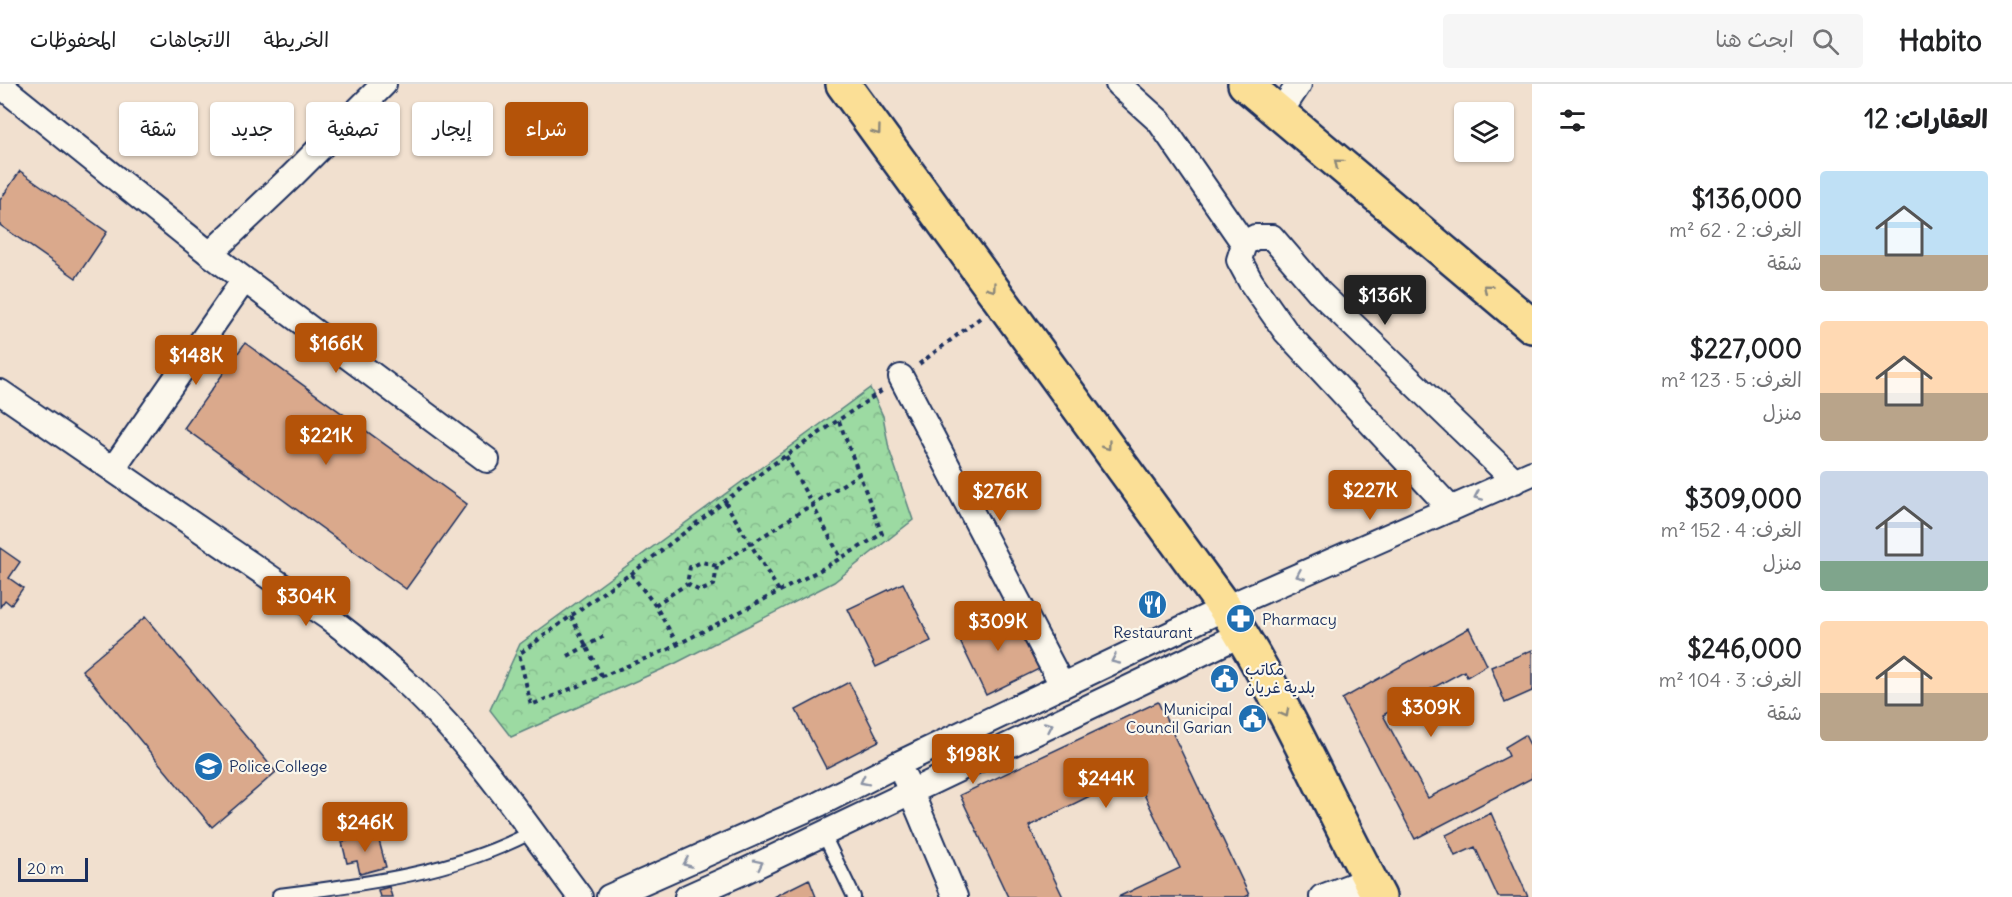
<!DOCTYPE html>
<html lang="ar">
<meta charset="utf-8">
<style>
body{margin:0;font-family:Delius,"Playpen Sans Arabic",sans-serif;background:#f6f6f6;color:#202124;direction:rtl;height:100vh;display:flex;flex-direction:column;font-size:22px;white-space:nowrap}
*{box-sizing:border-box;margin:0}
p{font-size:20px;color:#757577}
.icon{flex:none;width:33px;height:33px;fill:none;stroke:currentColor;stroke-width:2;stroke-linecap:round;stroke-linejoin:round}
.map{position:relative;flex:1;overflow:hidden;direction:ltr}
.panel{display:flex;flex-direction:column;background:#fff;width:480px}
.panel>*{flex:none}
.top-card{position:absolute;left:18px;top:18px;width:570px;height:54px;direction:rtl;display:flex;gap:12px}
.fabs{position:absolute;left:1454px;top:18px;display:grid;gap:12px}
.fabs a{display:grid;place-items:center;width:60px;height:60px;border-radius:6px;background:#fff;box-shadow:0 2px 4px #0004;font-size:30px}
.scale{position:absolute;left:18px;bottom:15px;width:70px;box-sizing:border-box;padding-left:6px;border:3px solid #1b2f5e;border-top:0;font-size:16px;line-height:21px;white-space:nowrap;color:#1b2f5e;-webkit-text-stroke:4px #fbf7ec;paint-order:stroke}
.price{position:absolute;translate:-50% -51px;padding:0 14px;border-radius:6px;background:#b45309;color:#fff;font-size:20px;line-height:39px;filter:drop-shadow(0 2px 3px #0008)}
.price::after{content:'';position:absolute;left:50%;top:36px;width:18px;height:14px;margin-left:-9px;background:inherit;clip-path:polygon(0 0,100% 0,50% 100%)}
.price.active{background:#222;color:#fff}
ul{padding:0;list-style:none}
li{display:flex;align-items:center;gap:18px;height:150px;padding:0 24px}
li span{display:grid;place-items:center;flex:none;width:168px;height:120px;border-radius:6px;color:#555}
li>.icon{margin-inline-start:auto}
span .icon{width:72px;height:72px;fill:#fffc;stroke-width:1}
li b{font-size:26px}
h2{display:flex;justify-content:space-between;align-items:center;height:72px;padding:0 24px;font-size:26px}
.pill{padding:0 21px;border-radius:6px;background:#fff;box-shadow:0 2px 4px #0004;font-size:21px;line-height:54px}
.pill.active{background:#b45309;color:#fff}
header{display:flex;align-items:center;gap:36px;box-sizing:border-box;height:84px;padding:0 30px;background:#fff;border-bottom:2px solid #e0e0e0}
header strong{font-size:28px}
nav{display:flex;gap:33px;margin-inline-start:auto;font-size:21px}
.search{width:420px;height:54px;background:#f6f6f6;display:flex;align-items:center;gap:15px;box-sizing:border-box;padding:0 21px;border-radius:6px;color:#757577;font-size:22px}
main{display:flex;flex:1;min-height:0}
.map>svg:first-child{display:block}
.park{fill:url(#park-crowns);stroke:#5c8480;stroke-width:1.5}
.building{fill:#daa98c;stroke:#1b2f5e;stroke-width:1.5}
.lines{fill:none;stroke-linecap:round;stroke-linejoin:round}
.service-casing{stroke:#1b2f5e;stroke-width:16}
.minor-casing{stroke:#1b2f5e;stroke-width:28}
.primary-casing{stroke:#1b2f5e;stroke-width:38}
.path{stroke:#1b2f5e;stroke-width:4;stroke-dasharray:4.5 4.5;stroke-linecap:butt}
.service{stroke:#fbf7ec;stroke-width:12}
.minor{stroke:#fbf7ec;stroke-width:24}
.primary{stroke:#fbdf96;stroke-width:33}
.oneway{stroke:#8b877a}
.oneway2{stroke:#8b93a5}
.labels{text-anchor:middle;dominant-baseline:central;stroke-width:4.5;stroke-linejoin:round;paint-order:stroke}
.poi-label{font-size:16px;fill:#1b2f5e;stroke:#fbf7ec;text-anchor:start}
</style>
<header>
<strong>Habito</strong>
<div class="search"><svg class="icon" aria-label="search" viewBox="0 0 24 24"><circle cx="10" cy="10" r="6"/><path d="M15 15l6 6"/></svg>ابحث هنا</div>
<nav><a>الخريطة</a><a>الاتجاهات</a><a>المحفوظات</a></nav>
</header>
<main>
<section class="panel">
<h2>العقارات: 12<svg class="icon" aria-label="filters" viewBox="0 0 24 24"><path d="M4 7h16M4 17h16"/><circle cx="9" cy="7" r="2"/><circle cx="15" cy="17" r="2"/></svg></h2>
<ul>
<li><span style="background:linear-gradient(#bfe0f5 70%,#b9a48a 0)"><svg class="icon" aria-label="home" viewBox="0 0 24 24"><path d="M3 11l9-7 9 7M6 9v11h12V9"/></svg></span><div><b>$136,000</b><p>الغرف: 2 · 62 m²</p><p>شقة</p></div></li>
<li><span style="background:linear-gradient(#ffd9b3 60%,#b9a48a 0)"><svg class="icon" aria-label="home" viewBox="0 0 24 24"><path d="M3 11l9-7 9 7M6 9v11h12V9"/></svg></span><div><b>$227,000</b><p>الغرف: 5 · 123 m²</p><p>منزل</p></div></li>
<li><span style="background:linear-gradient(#c9d6e8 75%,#7fa58c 0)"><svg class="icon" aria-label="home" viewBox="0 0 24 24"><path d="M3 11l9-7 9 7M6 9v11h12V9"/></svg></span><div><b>$309,000</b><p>الغرف: 4 · 152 m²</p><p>منزل</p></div></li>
<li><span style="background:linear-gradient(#ffd9b3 60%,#b9a48a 0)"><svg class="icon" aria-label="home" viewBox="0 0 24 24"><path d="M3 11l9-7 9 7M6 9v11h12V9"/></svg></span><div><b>$246,000</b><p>الغرف: 3 · 104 m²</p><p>شقة</p></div></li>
</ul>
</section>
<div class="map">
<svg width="1532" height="813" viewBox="0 0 1532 813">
<defs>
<pattern id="park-crowns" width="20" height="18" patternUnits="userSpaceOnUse" patternTransform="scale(1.5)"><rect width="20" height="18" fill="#9cdaa2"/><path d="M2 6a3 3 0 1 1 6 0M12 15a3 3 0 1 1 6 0" fill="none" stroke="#86bb8e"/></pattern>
</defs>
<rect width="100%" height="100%" fill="#f1e0cf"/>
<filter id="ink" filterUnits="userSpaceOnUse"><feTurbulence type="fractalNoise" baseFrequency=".0167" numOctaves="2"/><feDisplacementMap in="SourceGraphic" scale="12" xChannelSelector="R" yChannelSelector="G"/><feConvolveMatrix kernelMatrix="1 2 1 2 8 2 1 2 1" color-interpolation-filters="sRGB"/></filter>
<g filter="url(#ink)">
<!-- park -->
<path class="park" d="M 870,304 L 883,332 L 889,365 L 913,436 L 834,498 L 676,579 L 511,653 L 490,626 L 520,560 Z"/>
<!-- building -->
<path class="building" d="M 20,87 L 107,148 L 76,194 L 0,141 L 0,116 Z
M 245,259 L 467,420 L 406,505 L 184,344 Z
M 0,464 L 20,478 L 9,494 L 23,504 L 11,521 L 5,516 L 0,523 Z
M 903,499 L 931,557 L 876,583 L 848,525 Z
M 1009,525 L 1039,585 L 986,611 L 957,551 Z
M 145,533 L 276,688 L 212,743 L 82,586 Z
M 1469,544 L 1487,581 L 1467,593 L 1464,587 L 1383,631 L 1428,714 L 1509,672 L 1505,663 L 1525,651 L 1532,665 L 1532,694 L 1415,755 L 1342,615 Z
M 1532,566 L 1532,607 L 1505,619 L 1491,583 Z
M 849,598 L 879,657 L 826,684 L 796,626 Z
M 1158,618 L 1249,811 L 1245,813 L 1118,813 L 1180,784 L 1134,690 L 1029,742 L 1063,813 L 1008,813 L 960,711 Z
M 1491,729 L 1528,813 L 1498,813 L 1475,763 L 1455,772 L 1446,751 Z
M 377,749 L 386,783 L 360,790 L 357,777 L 347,779 L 342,758 Z
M 809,795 L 816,813 L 773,813 Z
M 389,803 L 392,813 L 380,813 L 378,806 Z"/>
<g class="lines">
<defs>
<path id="service" d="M 823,749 L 854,813
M 279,811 C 365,800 455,789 532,748"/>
<path id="minor" d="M 1118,0 L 1159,37 L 1244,160
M 0,1 L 210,170 L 487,376
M 1279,30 L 1299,0
M 210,170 L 291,93 L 384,0
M 901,293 L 1062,601
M 0,308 L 329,534 C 358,556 386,579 413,605 C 477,667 527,742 580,813
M 113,385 L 244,196
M 1451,425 L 1286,248 L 1251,198 L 1239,176 L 1244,160 L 1255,153 L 1272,153 L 1320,209 L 1515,397
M 905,694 L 955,813
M 609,813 L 819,720 L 898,680 L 1225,524 L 1532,389
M 687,813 L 743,788 L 1242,550
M 1322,813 L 1369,795"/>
<path id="primary" d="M 843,0 L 1225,524 C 1284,616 1327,717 1379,813
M 1245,0 L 1532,242"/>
</defs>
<!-- service casing -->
<use href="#service" class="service-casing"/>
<!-- minor casing -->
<use href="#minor" class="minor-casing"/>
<!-- primary casing -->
<use href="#primary" class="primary-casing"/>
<!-- path -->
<path class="path" d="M 919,280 L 980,234
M 839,337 L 882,450 L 822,485 L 669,565 L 531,621 L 519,570 L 616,499 L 631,490 L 769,383 L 883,306
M 786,372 L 841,474
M 725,418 L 779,507
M 717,482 L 714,501 L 700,507 L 687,500 L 690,483 L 702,478 L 717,482 L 859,390
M 631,490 L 655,521 L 678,561
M 655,521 L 687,500
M 571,532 L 602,593
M 568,572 L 606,551"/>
<!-- service -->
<use href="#service" class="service"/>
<!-- minor -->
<use href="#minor" class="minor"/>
<!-- primary -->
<use href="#primary" class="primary"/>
</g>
<!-- one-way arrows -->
<defs><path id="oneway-chevron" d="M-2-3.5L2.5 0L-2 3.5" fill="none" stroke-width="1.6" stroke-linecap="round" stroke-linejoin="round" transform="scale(1.5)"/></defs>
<g class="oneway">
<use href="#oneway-chevron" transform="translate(877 47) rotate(54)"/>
<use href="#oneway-chevron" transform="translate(1338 79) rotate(-140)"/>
<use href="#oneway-chevron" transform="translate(992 204) rotate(54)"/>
<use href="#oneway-chevron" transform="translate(1487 204) rotate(-140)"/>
<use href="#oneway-chevron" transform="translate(1107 362) rotate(54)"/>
<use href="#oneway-chevron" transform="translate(1285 629) rotate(61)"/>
</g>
<g class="oneway2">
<use href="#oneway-chevron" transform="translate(1478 412) rotate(156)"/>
<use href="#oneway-chevron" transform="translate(1300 491) rotate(156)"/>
<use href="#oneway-chevron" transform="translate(1115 576) rotate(155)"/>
<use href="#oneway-chevron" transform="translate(1049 642) rotate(-25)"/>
<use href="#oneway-chevron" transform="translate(864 697) rotate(153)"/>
<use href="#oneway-chevron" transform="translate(687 779) rotate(157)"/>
<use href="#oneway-chevron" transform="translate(759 780) rotate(-26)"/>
</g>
</g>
<!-- icons -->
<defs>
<symbol id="restaurant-disc" viewBox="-11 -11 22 22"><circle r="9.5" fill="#1f6fb2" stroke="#fbf7ec"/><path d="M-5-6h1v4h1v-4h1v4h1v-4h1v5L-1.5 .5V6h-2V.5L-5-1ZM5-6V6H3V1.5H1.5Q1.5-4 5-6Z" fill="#fff"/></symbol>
<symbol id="pharmacy-disc" viewBox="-11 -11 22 22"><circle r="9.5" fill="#1f6fb2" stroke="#fbf7ec"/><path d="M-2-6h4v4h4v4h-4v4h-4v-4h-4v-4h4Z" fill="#fff"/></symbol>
<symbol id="civic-disc" viewBox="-11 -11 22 22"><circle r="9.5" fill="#1f6fb2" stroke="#fbf7ec"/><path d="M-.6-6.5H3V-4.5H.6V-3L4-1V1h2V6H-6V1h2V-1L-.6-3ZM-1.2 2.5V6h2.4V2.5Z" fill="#fff"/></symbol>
<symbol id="university-disc" viewBox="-11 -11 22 22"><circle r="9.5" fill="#1f6fb2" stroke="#fbf7ec"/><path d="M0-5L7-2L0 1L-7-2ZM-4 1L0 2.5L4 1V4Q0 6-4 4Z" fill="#fff"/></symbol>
</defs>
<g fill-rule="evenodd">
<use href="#restaurant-disc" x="1136" y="504" width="33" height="33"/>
<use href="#pharmacy-disc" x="1224" y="518" width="33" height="33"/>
<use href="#civic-disc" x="1208" y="578" width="33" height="33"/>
<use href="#civic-disc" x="1236" y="618" width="33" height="33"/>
<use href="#university-disc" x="192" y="666" width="33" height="33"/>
</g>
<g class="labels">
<!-- poi labels -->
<g class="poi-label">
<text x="1262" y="535">Pharmacy</text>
<text x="1153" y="548" text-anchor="middle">Restaurant</text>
<text x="1245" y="585">مكاتب<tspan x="1245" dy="18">بلدية غريان</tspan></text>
<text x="1232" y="625" text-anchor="end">Municipal<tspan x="1232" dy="18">Council Garian</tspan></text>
<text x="229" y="682">Police College</text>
</g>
</g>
</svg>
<div class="fabs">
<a><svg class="icon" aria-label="layers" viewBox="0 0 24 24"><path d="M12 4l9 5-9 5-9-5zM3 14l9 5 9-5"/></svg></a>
</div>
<div class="scale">20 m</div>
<b class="price active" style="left:1385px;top:242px">$136K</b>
<b class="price" style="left:336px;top:290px">$166K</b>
<b class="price" style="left:196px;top:302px">$148K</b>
<b class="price" style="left:326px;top:382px">$221K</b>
<b class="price" style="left:1370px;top:437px">$227K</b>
<b class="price" style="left:1000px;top:438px">$276K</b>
<b class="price" style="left:306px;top:543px">$304K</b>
<b class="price" style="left:998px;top:568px">$309K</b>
<b class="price" style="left:1431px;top:654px">$309K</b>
<b class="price" style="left:973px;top:701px">$198K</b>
<b class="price" style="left:1106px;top:725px">$244K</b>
<b class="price" style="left:365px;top:769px">$246K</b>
<div class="top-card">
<a class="pill active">شراء</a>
<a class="pill">إيجار</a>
<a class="pill">تصفية</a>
<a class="pill">جديد</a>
<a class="pill">شقة</a>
</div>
</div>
</main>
